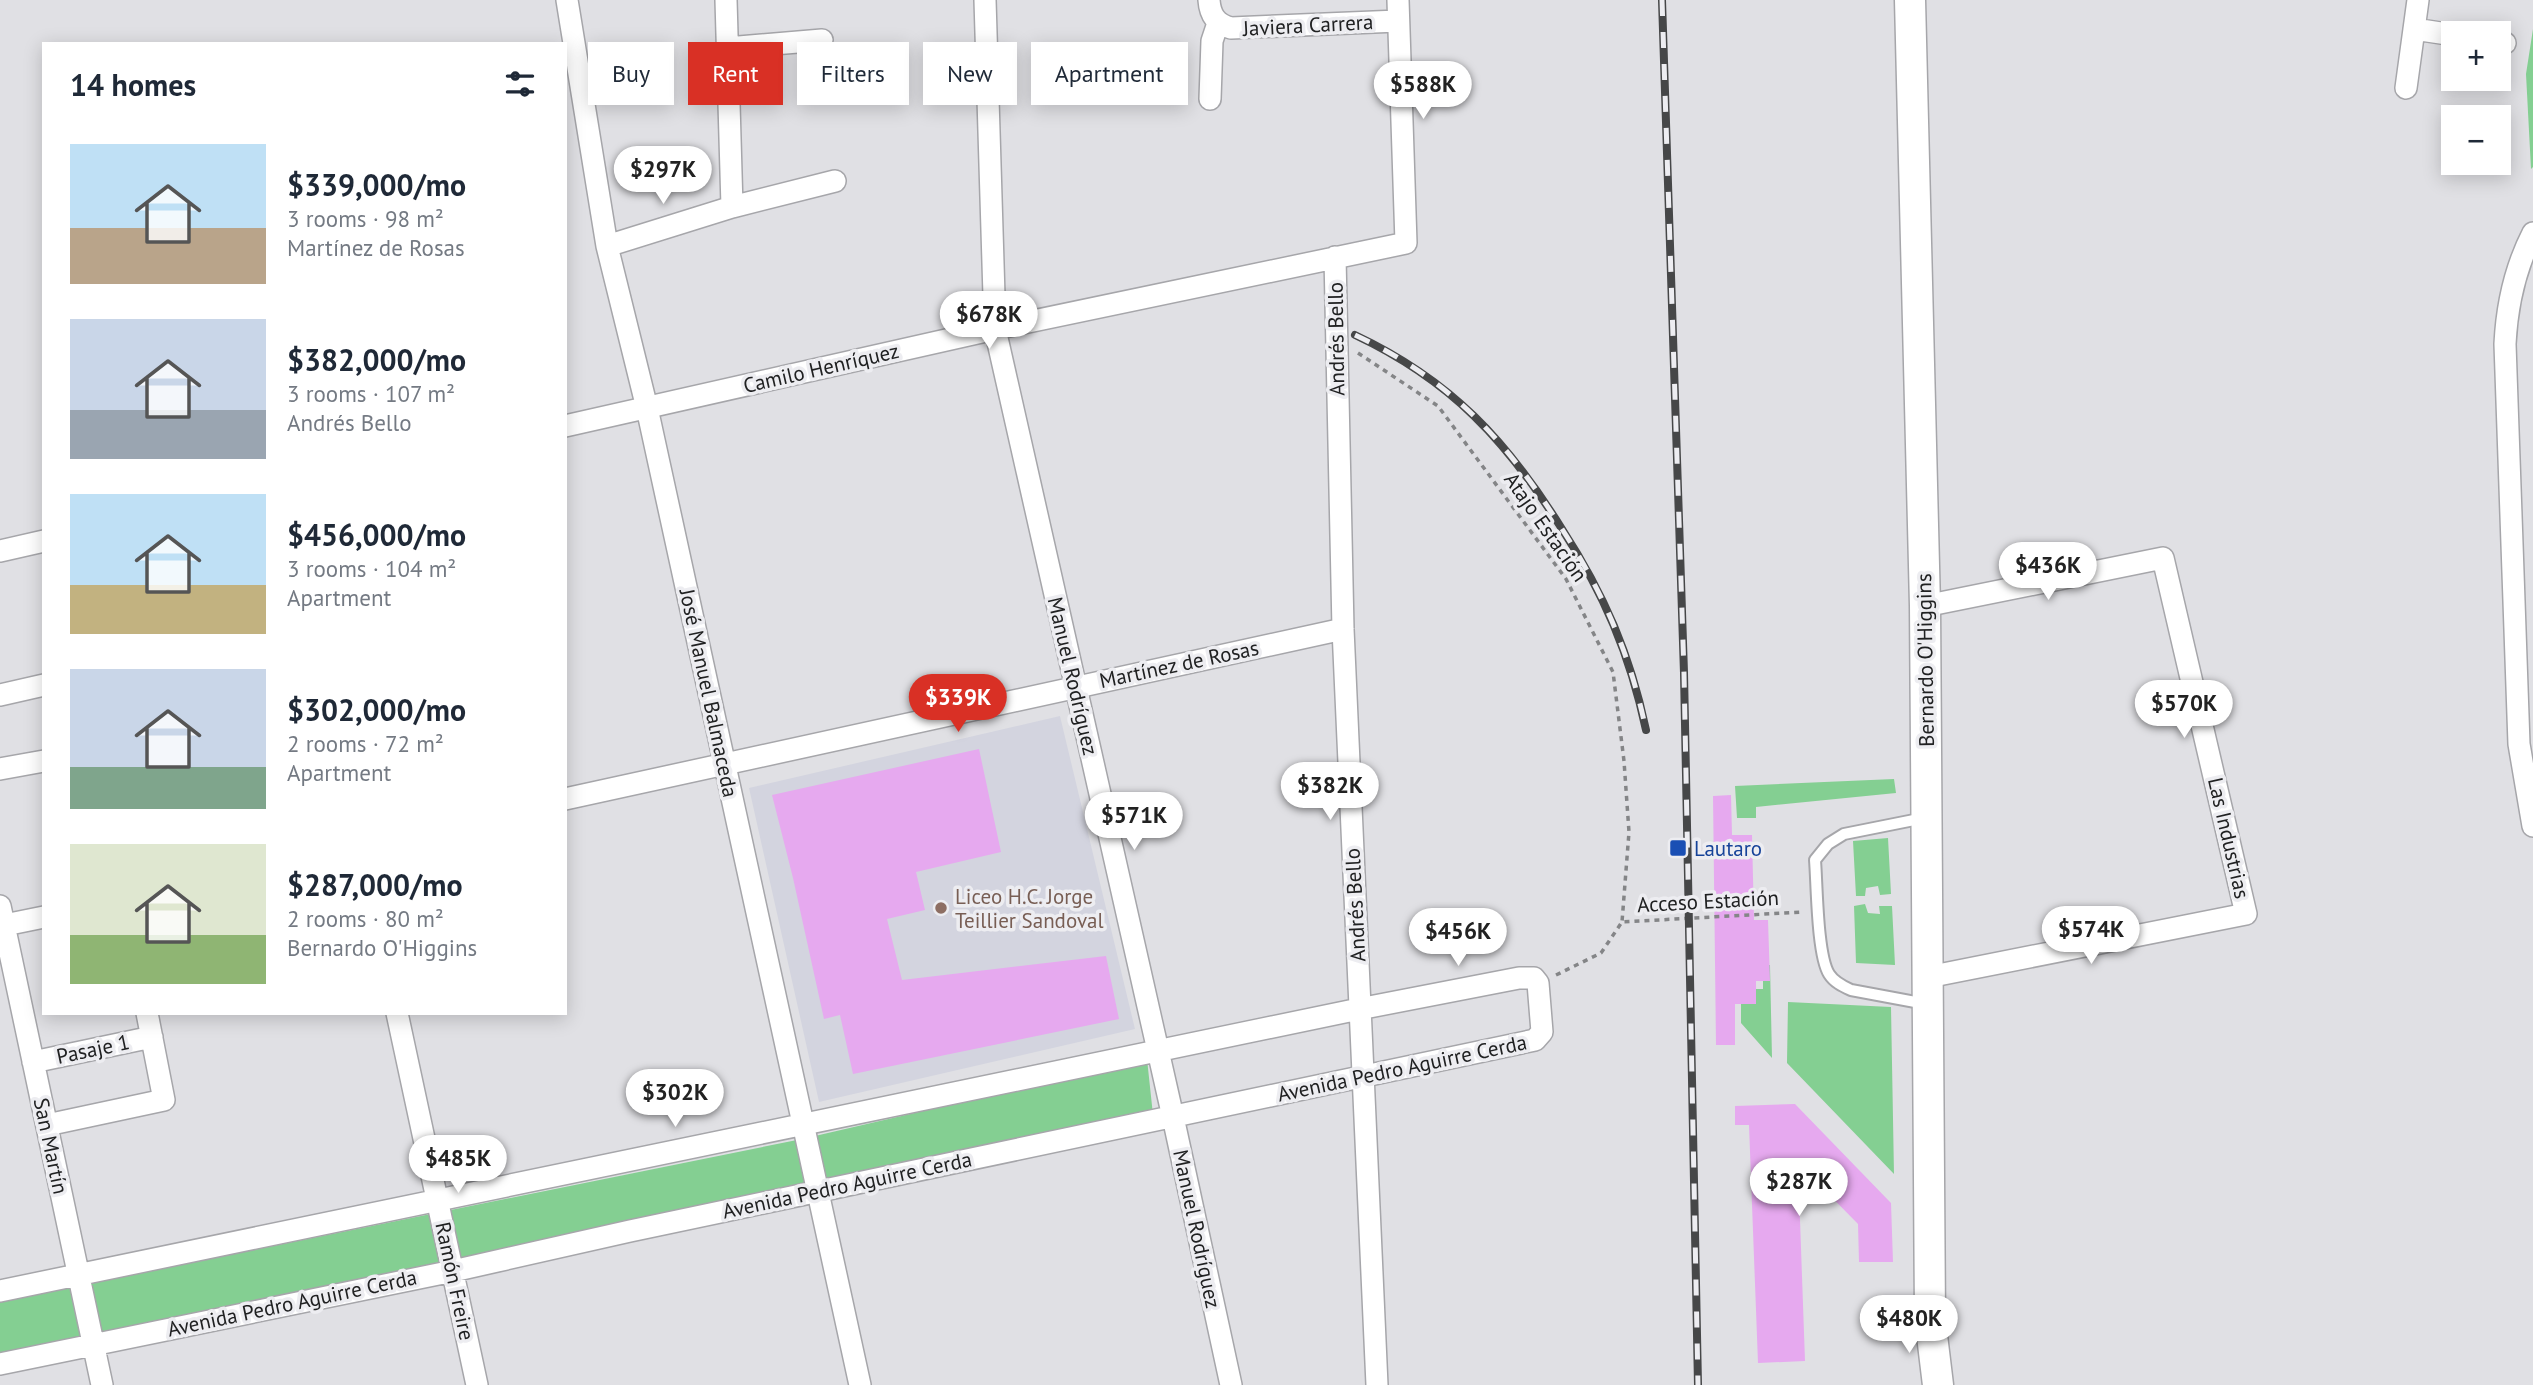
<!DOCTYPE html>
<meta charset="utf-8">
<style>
body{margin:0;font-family:"PT Sans",sans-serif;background:#f2f2f3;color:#1f2937;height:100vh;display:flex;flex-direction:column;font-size:26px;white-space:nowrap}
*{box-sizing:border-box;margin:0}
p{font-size:23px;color:#747a83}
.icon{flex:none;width:38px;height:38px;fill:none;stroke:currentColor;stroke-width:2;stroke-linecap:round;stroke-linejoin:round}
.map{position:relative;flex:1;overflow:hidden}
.panel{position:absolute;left:42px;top:42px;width:525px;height:973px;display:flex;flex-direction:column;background:#fff;border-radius:0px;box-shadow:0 4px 18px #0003}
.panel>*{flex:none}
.top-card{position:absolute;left:588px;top:42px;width:665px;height:63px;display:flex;gap:14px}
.controls{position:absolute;left:2441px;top:21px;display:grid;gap:14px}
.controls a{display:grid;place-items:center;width:70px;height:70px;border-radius:0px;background:#fff;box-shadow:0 4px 18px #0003;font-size:35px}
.price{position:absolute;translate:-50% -60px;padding:0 16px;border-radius:24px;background:#fff;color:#222;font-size:23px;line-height:46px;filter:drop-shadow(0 2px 4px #0008)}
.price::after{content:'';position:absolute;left:50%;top:42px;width:21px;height:16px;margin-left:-10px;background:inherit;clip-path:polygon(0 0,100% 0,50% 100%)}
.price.active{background:#d93025;color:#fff}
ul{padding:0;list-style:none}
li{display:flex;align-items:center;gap:21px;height:175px;padding:0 28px}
li span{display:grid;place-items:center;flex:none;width:196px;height:140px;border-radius:0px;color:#555}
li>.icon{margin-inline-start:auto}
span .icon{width:84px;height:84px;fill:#fffc;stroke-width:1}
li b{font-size:30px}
h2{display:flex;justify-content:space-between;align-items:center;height:84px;padding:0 28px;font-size:30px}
.pill{padding:0 24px;border-radius:0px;background:#fff;box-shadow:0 4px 18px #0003;font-size:24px;line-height:63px}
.pill.active{background:#d93025;color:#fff}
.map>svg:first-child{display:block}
.built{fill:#d3d4df}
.green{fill:#84cf92}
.building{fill:#e6a9ef}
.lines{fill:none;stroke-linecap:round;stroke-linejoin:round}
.service-casing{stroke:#a6a6aa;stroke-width:14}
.minor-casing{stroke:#a6a6aa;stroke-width:24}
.secondary-casing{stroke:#a6a6aa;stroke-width:33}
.path{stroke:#848587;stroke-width:3.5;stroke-dasharray:5 5;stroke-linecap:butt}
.service{stroke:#fff;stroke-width:10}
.minor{stroke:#fff;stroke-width:21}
.secondary{stroke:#fff;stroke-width:30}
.rail-casing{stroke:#464748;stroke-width:8}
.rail{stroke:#ededf1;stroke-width:5;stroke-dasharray:16;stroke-linecap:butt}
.transit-dot{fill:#1a4fb4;stroke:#ededf1;stroke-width:2.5}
.education-dot{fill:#8d6e63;stroke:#ededf1;stroke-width:2.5}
.labels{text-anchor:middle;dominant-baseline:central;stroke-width:7;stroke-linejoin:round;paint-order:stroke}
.street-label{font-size:21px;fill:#202122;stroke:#ededf1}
.transit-label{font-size:21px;fill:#164399;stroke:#ededf1;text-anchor:start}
.education-label{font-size:21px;fill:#785e54;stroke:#ededf1;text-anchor:start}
</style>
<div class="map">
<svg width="2533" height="1385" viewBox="0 0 2533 1385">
<rect width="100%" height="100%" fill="#e0e0e4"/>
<!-- built -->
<path class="built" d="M 1060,716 L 1135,1029 L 819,1102 L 749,788 Z"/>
<!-- green -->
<path class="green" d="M 2533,29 L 2533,167 L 2531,169 L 2526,74 Z
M 1894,779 L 1896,793 L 1756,807 L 1756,818 L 1737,818 L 1735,786 Z
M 1888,838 L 1891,894 L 1880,895 L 1878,886 L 1866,888 L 1865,896 L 1856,896 L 1853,841 Z
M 1865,904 L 1868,913 L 1880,914 L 1879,906 L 1892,906 L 1895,965 L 1856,963 L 1854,906 Z
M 1763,965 L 1770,965 L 1772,1058 L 1741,1023 L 1741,989 L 1763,989 Z
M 1788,1002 L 1891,1007 L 1894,1174 L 1787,1063 Z
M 1147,1059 L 1153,1115 L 629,1227 L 440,1262 L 0,1355 L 0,1301 L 802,1139 Z"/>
<!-- building -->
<path class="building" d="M 979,749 L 1001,852 L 916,872 L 925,910 L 887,919 L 902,980 L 1106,956 L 1119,1019 L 853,1074 L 840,1015 L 824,1019 L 793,878 L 772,795 Z
M 1731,795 L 1732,835 L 1752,835 L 1754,920 L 1768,920 L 1770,981 L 1756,981 L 1756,1004 L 1735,1004 L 1735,1045 L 1716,1045 L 1713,796 Z
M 1795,1104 L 1891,1203 L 1893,1262 L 1859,1262 L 1858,1224 L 1798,1163 L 1805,1361 L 1758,1363 L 1749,1125 L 1735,1125 L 1735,1106 Z"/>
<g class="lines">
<defs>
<path id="service" d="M 1924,818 L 1844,834 L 1828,844 L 1815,860 C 1817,884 1817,955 1829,974 C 1834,982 1842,986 1851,990 L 1926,1004"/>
<path id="minor" d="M 567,0 L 607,246 L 647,408 L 860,1385
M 726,0 L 732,207
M 985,0 L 995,329 L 1173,1117 L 1231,1385
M 1209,0 C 1210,15 1216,24 1231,28 L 1398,21
M 2414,29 L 2454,35
M 2499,42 L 2505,43
M 727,48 L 822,40
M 2406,88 L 2418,0
M 1210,99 L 1212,41 L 1218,23
M 2533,233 C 2515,268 2507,304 2505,344 L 2519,744 L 2533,826
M 607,246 L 732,207 L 835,181
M 1335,257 L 1343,629 L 1377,1385
M 565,426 L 995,329 L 1406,243 L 1398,0
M 0,551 L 44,541
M 1925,606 L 2163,558 L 2246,914 L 1928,977
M 0,695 L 44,685
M 0,769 L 44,761
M 565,799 L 1343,629
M 0,906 L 102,1385
M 0,926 L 44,917
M 397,1013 L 477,1385
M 33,1062 L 152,1037
M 47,1125 L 164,1100 L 147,1013
M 0,1291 L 1359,1009 L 1519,978 L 1534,978 L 1538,983 L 1542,1032 L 1535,1040 L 630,1231 L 453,1271 L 0,1364"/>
<path id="secondary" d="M 1910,0 L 1925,606 L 1930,1319 L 1938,1385"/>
</defs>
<!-- service casing -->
<use href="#service" class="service-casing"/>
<!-- minor casing -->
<use href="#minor" class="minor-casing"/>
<!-- secondary casing -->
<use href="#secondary" class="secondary-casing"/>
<!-- path -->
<path class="path" d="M 1358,353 L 1438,406 L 1566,579 L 1613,672 L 1624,761 L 1629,832 L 1622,922
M 1556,975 L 1601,953 L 1622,922 L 1802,912"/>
<!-- service -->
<use href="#service" class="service"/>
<!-- minor -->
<use href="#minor" class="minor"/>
<!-- secondary -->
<use href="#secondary" class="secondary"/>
<defs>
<path id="rail" d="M 1662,0 L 1684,673 L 1698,1385
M 1355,335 C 1451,380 1507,441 1562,529 C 1604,594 1630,654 1646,730"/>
</defs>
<!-- rail casing -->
<use href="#rail" class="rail-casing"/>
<!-- rail -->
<use href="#rail" class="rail"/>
</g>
<!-- markers -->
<rect class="transit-dot" x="1669" y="839" width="18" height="18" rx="3.5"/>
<circle class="education-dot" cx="941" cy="908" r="7"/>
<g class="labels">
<!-- street labels -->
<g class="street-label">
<text transform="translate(1308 25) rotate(-3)">Javiera Carrera</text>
<text transform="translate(1336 339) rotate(-91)">Andrés Bello</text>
<text transform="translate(821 368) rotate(-13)">Camilo Henríquez</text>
<text transform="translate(1546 527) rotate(55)">Atajo Estación</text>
<text transform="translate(1925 660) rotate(-91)">Bernardo O'Higgins</text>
<text transform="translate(1179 664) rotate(-12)">Martínez de Rosas</text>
<text transform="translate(1073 676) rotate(77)">Manuel Rodríguez</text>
<text transform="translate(709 693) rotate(78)">José Manuel Balmaceda</text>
<text transform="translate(2229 838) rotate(77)">Las Industrias</text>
<text transform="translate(1708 901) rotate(-3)">Acceso Estación</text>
<text transform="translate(1355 905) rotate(-93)">Andrés Bello</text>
<text transform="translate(93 1049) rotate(-12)">Pasaje 1</text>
<text transform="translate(1402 1068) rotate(-12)">Avenida Pedro Aguirre Cerda</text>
<text transform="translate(51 1146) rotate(78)">San Martín</text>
<text transform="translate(847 1185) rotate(-12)">Avenida Pedro Aguirre Cerda</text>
<text transform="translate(1197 1229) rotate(78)">Manuel Rodríguez</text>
<text transform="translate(455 1281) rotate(78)">Ramón Freire</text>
<text transform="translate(292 1303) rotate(-12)">Avenida Pedro Aguirre Cerda</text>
</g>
<!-- transit labels -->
<g class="transit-label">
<text x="1694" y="848">Lautaro</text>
</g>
<!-- education labels -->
<g class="education-label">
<text x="955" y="896">Liceo H.C. Jorge<tspan x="955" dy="24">Teillier Sandoval</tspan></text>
</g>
</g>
</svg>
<div class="controls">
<a>+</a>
<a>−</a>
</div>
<b class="price" style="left:1423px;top:121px">$588K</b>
<b class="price" style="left:663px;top:206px">$297K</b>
<b class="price" style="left:989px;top:351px">$678K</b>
<b class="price" style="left:2048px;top:602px">$436K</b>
<b class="price active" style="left:958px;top:734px">$339K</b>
<b class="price" style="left:2184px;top:740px">$570K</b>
<b class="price" style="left:1330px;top:822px">$382K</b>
<b class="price" style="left:1134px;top:852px">$571K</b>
<b class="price" style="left:2091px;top:966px">$574K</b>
<b class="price" style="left:1458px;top:968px">$456K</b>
<b class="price" style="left:675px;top:1129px">$302K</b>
<b class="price" style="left:458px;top:1195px">$485K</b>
<b class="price" style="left:1799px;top:1218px">$287K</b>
<b class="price" style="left:1909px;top:1355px">$480K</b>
<div class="top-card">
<a class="pill">Buy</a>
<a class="pill active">Rent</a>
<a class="pill">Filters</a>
<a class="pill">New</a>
<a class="pill">Apartment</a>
</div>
<section class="panel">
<h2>14 homes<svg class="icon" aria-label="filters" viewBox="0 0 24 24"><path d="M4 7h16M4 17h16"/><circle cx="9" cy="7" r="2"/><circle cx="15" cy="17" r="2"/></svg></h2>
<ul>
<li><span style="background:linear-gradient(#bfe0f5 60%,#b9a48a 0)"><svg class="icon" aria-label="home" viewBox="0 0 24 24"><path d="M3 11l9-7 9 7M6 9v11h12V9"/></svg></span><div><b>$339,000/mo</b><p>3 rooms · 98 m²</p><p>Martínez de Rosas</p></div></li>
<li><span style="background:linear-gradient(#c9d6e8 65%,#9aa5b1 0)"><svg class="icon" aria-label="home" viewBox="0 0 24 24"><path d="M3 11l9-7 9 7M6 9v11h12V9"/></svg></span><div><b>$382,000/mo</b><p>3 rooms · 107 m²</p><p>Andrés Bello</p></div></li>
<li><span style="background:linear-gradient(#bfe0f5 65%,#c2b280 0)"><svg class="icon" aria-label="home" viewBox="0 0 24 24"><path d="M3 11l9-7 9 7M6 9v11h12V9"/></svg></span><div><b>$456,000/mo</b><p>3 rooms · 104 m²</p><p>Apartment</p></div></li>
<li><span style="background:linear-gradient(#c9d6e8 70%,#7fa58c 0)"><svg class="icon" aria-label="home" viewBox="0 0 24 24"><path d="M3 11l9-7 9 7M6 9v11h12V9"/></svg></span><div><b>$302,000/mo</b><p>2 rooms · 72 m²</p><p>Apartment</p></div></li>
<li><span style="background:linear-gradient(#dfe7d0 65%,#8fb573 0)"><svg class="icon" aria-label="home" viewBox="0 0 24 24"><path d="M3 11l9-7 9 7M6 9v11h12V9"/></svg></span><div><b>$287,000/mo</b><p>2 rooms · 80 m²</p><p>Bernardo O'Higgins</p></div></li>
</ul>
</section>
</div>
